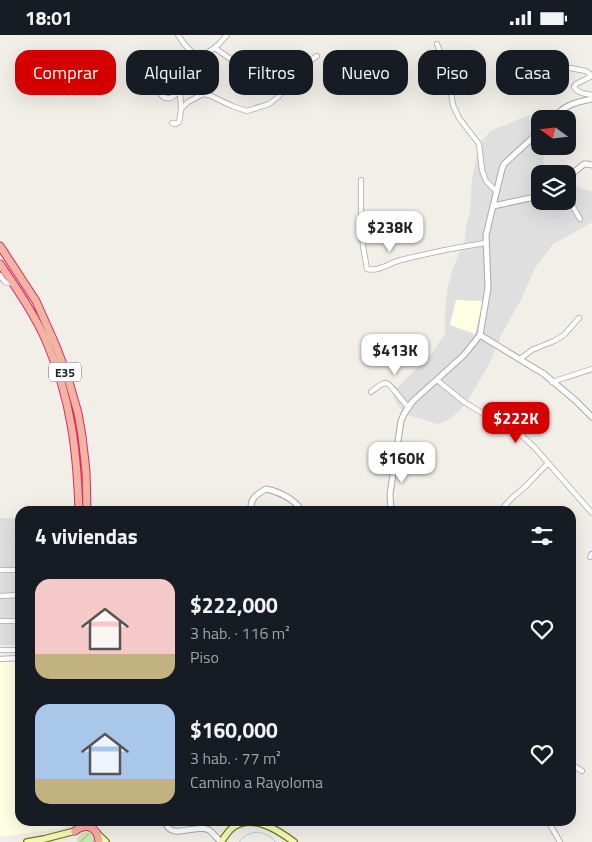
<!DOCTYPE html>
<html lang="es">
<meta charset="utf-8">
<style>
body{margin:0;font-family:"Titillium Web",sans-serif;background:#242831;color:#f1f3f6;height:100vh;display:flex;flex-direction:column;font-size:19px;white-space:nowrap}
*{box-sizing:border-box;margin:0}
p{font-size:16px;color:#9ea1a6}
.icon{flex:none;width:28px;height:28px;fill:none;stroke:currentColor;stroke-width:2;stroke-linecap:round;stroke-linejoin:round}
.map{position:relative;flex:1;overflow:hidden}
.details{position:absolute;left:15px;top:471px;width:561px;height:320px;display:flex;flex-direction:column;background:#171b24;border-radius:15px;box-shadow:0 5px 20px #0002}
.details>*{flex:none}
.top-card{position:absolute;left:15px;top:15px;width:562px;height:45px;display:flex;gap:10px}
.needle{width:32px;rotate:285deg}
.tools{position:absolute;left:531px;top:75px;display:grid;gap:10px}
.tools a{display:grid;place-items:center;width:45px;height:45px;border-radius:10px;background:#171b24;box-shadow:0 5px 20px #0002;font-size:25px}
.price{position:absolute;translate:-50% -42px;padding:0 11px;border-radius:10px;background:#fff;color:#222;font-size:16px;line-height:32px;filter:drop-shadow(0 1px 2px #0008)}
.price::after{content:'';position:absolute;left:50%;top:30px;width:15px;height:11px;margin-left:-8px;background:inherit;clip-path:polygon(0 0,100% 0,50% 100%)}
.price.current{background:#d40000;color:#fff}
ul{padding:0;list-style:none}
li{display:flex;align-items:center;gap:15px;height:125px;padding:0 20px}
li span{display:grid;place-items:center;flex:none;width:140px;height:100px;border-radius:15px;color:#555}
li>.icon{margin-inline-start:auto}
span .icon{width:60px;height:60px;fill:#fffc;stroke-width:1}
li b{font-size:21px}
h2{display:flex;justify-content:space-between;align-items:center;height:60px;padding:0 20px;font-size:21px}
.chip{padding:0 18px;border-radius:15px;background:#171b24;box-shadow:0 5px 20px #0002;font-size:18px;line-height:45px}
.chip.current{background:#d40000;color:#fff}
.status{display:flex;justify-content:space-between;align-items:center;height:35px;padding:0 25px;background:#171b24;direction:ltr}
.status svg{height:14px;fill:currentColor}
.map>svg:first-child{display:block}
.residential{fill:#e0dfdf}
.education{fill:#ffffe5}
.garden{fill:url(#garden-furrows)}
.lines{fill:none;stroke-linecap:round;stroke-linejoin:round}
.stream{stroke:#aad3df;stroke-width:1}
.minor-casing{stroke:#a9a9a9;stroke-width:6}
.tertiary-casing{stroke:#a9a9a9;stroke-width:7}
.secondary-casing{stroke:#707d05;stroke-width:8}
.trunk-casing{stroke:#dc2a67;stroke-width:9}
.minor{stroke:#fff;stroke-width:4.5}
.tertiary{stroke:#fff;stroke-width:5}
.secondary{stroke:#f7fabf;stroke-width:5.5}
.trunk{stroke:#f2b4a3;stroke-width:7}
.labels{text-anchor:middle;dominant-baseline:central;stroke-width:4;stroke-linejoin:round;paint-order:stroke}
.shield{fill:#fff;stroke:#646464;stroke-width:1}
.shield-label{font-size:12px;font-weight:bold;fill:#222}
</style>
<div class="status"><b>18:01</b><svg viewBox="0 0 49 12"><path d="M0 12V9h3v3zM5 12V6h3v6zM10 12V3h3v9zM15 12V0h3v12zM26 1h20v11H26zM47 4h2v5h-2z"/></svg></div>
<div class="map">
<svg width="592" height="807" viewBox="0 0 592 807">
<defs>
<pattern id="garden-furrows" width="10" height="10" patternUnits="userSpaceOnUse" patternTransform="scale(1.25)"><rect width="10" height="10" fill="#cdebb0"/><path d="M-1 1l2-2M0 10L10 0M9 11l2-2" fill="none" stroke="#b0c997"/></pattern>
</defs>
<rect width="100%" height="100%" fill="#f2efe9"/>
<!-- residential -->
<path class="residential" d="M 529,80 L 540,100 L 540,111 L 543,111 L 544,139 L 540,139 L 540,166 L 568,166 L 568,148 L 592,157 L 592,187 L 577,196 L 553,209 L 535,233 L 521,265 L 501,300 L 490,328 L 465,370 L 450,384 L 438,389 L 404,379 L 394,364 L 393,357 L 431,319 L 445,299 L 445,276 L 448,251 L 453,233 L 465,204 L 466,190 L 470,177 L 472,144 L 479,109 L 492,95 Z
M 0,483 L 20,483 L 20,610 L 0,610 Z"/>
<!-- education -->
<path class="education" d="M 456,265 L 483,266 L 475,299 L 450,290 Z
M 20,626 L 20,786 L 66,786 L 66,792 L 63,793 L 0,802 L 0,627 Z"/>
<!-- garden -->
<path class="garden" d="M 87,797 C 92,798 94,802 94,807 L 77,807 C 77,801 81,797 87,797 Z"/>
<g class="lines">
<!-- stream -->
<path class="stream" d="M 239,807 C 242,804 245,800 249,799 C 258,794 270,800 276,807"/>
<defs>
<path id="minor" d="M 178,0 L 185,10 L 199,24
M 437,9 L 447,33 L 453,70 L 459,83 L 479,109 L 482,135 L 486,146 L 496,156
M 215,13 L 236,28
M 570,33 L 586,36 L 590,39 L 590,42 L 576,49 L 574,52 C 577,58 586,59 592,60
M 157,49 C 158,56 162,65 170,63 C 173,62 177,58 180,56
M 181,74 L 188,67 L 203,59 L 209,60 L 232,71 L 247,76 L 269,69 L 278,62 L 287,52 L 300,32 L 317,21
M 172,88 L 175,89 L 179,87 L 180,82 L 181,74 L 180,56 L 182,44 L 186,38 L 197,26 L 218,10 L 227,0
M 361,145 L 361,185 L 363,211 L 367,234 C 379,237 389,228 401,225 C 429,218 458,212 486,208
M 568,163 L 580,184
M 0,240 C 4,246 5,249 12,248
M 520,324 L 532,315 L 554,306 L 564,300 L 579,283
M 437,345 L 464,367 L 494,385 L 518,397 L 535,413 L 592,478
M 552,347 L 592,334
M 371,357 C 375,354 381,348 386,348 C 390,348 403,367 408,372
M 500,476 L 512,463 L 526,451 L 548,428
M 590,522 L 592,519
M 0,535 L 20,535
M 0,561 L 20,560
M 0,586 L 20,586
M 0,615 L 20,615
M 0,624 L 20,623
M 571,729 L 582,736
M 548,786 L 560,807"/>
<path id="tertiary" d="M 552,84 C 565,70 573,68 592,64
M 568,142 L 584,129 L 587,129 L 592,130
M 493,171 L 540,161
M 480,300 L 544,339 L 576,366 L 592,382
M 252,476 C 248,465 257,459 266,454 C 280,457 294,464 302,476
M 391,476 L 390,459 L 401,386 L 404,379 L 412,367 L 464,320 L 480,300 L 488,253 L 486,200 L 502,134 L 504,129 L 540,96
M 165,786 C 170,807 195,788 209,795 C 213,798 217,803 221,807"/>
<path id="secondary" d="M 98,799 L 106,807
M 27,807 L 44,804 L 75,796
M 221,807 C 224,803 227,798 231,794 C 251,777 278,795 294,807"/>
<path id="trunk" d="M 0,211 L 36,266 L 56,311 L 67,340 L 78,378 L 82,401 L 86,436 L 87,476
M 0,229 C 17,254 35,280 47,308 C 71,364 77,416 79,476
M 75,796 C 86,787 98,792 99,807"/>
</defs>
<!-- minor casing -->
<use href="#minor" class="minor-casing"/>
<!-- tertiary casing -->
<use href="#tertiary" class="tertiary-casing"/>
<!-- secondary casing -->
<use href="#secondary" class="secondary-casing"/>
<!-- trunk casing -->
<use href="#trunk" class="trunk-casing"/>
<!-- minor -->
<use href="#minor" class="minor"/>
<!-- tertiary -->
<use href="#tertiary" class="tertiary"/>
<!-- secondary -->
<use href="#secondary" class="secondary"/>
<!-- trunk -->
<use href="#trunk" class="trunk"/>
</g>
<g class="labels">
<!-- shield labels -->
<rect class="shield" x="49" y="327.5" width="32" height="19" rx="4"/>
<g class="shield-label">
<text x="65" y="337">E35</text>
</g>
</g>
</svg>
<div class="tools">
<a><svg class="needle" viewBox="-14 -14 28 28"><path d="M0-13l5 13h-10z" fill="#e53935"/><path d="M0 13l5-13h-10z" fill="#9ea1a6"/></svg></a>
<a><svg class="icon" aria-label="layers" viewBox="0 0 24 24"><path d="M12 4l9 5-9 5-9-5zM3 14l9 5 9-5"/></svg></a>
</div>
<b class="price" style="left:390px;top:218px">$238K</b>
<b class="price" style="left:395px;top:341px">$413K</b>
<b class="price current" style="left:516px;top:409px">$222K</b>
<b class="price" style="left:402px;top:449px">$160K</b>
<div class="top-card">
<a class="chip current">Comprar</a>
<a class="chip">Alquilar</a>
<a class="chip">Filtros</a>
<a class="chip">Nuevo</a>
<a class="chip">Piso</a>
<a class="chip">Casa</a>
</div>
<section class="details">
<h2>4 viviendas<svg class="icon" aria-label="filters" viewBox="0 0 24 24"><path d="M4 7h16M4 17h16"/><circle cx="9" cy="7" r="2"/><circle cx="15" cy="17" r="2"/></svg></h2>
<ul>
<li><span style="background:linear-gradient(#f6c9c9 75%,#c2b280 0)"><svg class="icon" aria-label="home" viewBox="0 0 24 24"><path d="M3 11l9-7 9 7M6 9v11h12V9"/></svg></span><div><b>$222,000</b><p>3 hab. · 116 m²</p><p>Piso</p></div><svg class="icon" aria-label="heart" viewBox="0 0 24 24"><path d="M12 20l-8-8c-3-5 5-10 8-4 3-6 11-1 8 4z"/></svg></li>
<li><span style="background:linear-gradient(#a9c7e8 75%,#c2b280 0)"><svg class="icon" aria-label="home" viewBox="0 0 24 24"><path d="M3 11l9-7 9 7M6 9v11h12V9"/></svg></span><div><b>$160,000</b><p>3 hab. · 77 m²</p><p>Camino a Rayoloma</p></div><svg class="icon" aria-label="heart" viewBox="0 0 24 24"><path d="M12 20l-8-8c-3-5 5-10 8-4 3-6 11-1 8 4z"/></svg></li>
</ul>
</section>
</div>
